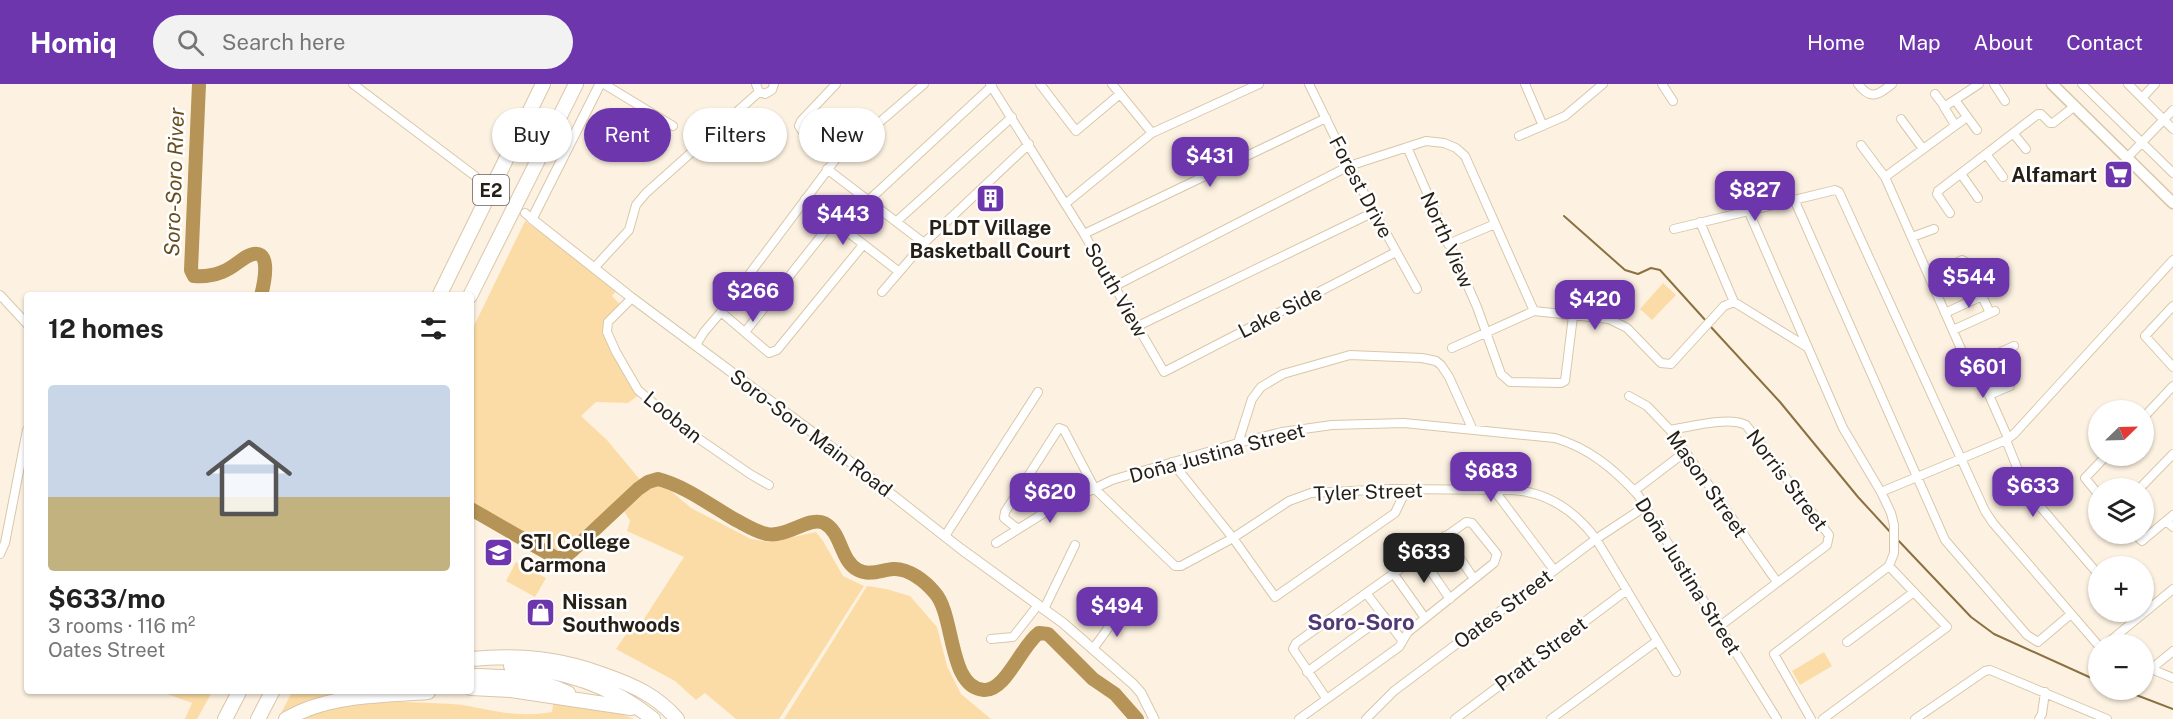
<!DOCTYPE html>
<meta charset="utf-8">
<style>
body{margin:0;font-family:"Public Sans",sans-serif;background:#f2f2f2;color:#222;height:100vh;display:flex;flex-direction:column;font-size:22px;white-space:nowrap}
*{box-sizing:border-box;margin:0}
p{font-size:20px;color:#767676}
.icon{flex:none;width:33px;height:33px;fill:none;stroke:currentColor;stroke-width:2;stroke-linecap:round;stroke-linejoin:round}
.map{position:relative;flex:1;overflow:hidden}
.drawer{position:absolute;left:24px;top:208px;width:450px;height:402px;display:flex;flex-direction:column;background:#fff;border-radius:6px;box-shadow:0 2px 4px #0004}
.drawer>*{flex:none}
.top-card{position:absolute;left:492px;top:24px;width:570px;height:54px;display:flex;gap:12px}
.needle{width:39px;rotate:67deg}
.tools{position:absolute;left:2088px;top:316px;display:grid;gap:12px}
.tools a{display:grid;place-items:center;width:66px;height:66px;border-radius:50%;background:#fff;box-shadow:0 2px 4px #0004;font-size:30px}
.price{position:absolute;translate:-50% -51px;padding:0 14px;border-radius:12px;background:#6d36ad;color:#fff;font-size:20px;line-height:39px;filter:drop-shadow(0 2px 3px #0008)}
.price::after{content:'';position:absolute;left:50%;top:36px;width:18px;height:14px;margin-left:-9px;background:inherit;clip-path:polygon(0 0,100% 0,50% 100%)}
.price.on{background:#222;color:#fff}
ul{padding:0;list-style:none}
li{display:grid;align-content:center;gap:12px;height:318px;padding:0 24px}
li+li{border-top:2px solid #e0e0e0}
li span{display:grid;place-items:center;height:186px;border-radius:6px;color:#555}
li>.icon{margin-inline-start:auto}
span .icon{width:108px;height:108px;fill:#fffc;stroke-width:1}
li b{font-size:26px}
h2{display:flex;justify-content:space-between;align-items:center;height:72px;padding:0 24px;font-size:26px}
.tag{padding:0 21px;border-radius:27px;background:#fff;box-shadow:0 2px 4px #0004;font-size:21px;line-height:54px}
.tag.on{background:#6d36ad;color:#fff}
header{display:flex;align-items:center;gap:36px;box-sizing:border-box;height:84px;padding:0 30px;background:#6d36ad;color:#fff}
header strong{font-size:28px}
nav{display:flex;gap:33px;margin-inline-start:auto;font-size:21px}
.search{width:420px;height:54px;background:#f2f2f2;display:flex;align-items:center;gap:15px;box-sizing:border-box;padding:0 21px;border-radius:33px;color:#767676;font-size:22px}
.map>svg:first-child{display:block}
.green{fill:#fcdca6}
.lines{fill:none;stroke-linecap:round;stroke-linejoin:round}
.stream{stroke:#8b7042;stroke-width:2}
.river{stroke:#b69356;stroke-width:14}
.minor-tunnel{stroke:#d2c8b8;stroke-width:8;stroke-dasharray:8 4;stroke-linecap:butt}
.minor-casing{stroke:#d8c7aa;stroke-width:10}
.tertiary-casing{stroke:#d8c7aa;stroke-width:11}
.secondary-casing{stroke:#d8c7aa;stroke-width:13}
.motorway-casing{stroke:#d8c7aa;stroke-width:16}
.minor{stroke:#fff;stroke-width:8}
.tertiary{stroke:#fff;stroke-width:9}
.secondary{stroke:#fff;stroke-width:10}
.motorway{stroke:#fff;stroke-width:14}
.labels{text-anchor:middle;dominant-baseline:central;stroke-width:5;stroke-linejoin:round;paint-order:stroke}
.shield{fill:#fff;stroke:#67625b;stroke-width:1.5}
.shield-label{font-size:18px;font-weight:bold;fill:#261f15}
.poi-label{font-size:20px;font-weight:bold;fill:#261f15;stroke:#fff;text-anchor:start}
.street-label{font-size:20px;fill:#261f15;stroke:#fff}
.water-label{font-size:21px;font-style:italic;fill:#684e20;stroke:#fff}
.quarter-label{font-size:22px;font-weight:bold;fill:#513975;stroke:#fff}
</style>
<header>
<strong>Homiq</strong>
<div class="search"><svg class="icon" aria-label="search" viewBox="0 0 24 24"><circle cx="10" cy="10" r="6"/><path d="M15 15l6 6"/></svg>Search here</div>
<nav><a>Home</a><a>Map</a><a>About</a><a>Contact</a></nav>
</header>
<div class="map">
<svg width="2173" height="635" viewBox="0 0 2173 635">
<rect width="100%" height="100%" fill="#fdf2e1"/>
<!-- green -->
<path class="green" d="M 525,137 L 618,205 L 612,212 L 622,222 L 606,239 L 639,311 L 628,319 L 596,318 L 581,332 L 607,356 L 641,397 L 569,463 L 559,469 L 471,417 L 471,248 Z
M 1663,199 L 1676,211 L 1652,236 L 1640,225 Z
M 657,402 L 671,407 L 691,424 L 751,455 L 770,458 L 816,448 L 823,457 L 843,492 L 864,502 L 779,635 L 736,635 L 705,609 L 696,616 L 675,597 L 616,565 L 637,534 L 642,538 L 684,473 L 627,447 L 630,437 L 624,427 L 646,406 Z
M 516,478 L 546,494 L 535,513 L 506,497 Z
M 867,502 L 886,505 L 910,512 L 937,543 L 947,582 L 961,610 L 991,635 L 784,635 Z
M 1824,568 L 1832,582 L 1800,601 L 1792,587 Z
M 162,608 L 212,608 L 197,635 L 185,635 L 192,619 Z
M 292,608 L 295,609 L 364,608 L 323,612 L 281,629 Z
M 407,618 C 426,619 445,619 463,621 C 496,627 518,634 552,628 L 553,620 L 607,624 L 634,635 L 303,635 C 335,619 372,618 407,618 Z"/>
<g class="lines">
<!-- stream -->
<path class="stream" d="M 1564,132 L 1625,186 L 1638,190 L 1651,184 L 1660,186 L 1707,238
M 1710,242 L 1780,318 L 1858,413 L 1892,450
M 1896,454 L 1971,533 L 1994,550 L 2098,597
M 2123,606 L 2173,625"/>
<!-- river -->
<path class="river" d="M 199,0 L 191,186 L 194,192 C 204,193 212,192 222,188 C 231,185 238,178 246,173 C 274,158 264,200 261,212
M 471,425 L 556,474 L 563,474 L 573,466 L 638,405 L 648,398 L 658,395 C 685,402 710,421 734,435 C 744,440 756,448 767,450 C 786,454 809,432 824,439 C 842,448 840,477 858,486 C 870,492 881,486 893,485 C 909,484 926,498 935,509 C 955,531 948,604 984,606 C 1006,607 1021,562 1039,549 L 1048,550 L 1093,595 L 1115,610 L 1137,635"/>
<!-- minor-tunnel -->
<path class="minor-tunnel" d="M 475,92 L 516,123"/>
<defs>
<path id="minor" d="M 353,0 L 475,92
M 604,0 L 673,42
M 756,0 L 759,8 L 765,10 L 772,6 L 774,0
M 836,0 L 801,37 L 799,42 L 805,51 L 844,64
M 990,0 L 1084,150 L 1164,288 L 1396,168
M 1040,0 L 1076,47 L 1120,10
M 1112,0 L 1152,49
M 1309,0 L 1349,82 L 1417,205
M 1525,0 L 1543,42
M 1662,0 L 1673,17
M 1858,0 C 1871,17 1878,11 1892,0
M 1994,0 L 2005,17
M 2082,0 L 2173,89
M 2128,0 L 2173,45
M 1935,10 L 1945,23
M 2142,14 L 2155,0
M 1955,16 L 1977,46
M 1901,35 L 1923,65
M 1955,41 L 1944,23 L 1979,0
M 2013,49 L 2026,65
M 1519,52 L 1565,32 L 1603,0
M 1861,61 L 1885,93 L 1969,283
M 1407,63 L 1477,223 L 1501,290 L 1510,298 L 1561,299 L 1565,297 L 1573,232
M 1986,70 L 2003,93
M 2127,74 L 2173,26
M 827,85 L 924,159
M 1961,90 L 1978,114
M 1885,93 L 1967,33
M 805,115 L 898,187
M 1794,115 L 1945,456 L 2027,551 L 2038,558 L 2071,530
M 869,116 L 992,2
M 1065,120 L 1152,49 L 1259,0
M 1748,126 L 1843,344 L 1881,408 L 1891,429 L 1894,441 L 1894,469 L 1889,482 L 1774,570 L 1811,635
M 525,129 L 532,135
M 1950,129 L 1937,110 L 1938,107 L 2038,30 L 2041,30 L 2050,39 L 2053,39 L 2075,22
M 897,137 L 1012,33
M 1700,138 L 1734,218 L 1807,263
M 1674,145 L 1835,106 L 1839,108 L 1985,427 L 1993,439 L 2098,561
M 1084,150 L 1326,34
M 1912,153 L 1934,145
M 1448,160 L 1495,140
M 595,183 L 629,146 L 636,121 L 646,109 L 759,8
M 1929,192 L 1962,176 L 1966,178 L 1990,229
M 1115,202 L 1349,82 L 1426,57 L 1444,59 L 1456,64 L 1465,72 L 1534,227
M 882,208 L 924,159 L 1029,60
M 0,211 L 27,240
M 632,214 L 608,238 L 607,248 L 616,268 L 638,306 L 679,341 L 750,390 L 769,401
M 2173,222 L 2145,252 L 2173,283
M 721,228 L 769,269 L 777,266 L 863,161
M 1945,229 L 1982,212
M 1138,242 L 1374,128
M 1953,246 L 1995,227
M 745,248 L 833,137
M 696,261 L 704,248 L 721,228 L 844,64 L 881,37 L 924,0
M 1452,264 L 1534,227 L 1609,235 L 1627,244 L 1661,279 L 1671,280 L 1724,222 L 1734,218
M 1981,277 L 1994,309 L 2010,302
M 1955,289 L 2014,262
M 1985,302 L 2008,354
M 1629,312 L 1647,322 L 1670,346 L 1777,498
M 2144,333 L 2173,302
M 1670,346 C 1689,343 1729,332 1746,341 L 1829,451 L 1827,461 L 1720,542
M 2006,356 L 2024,401 L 2032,413 L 2098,490
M 1238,359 L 1252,315 L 1261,303 L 1283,290 L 1350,271 L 1422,274 L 1436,277 L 1441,281 L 1449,293 L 1472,344
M 1172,378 L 1233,454 L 1275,513 L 1395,429 L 1406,406
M 2139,405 L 2173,370
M 1494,406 L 1554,486
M 1634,407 L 1685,368
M 1881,408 L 2006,356 L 2014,350 L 2173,176
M 2098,410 L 2085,394 L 2106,372
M 2166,437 L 2173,443
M 1018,445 L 1004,434 L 1005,428 L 1059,344 L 1064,346 L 1095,405 L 1175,482 L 1181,482 L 1233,454 L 1289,417 L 1311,409 L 1392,405 L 1512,406 C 1548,408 1575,427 1596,455 L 1676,588
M 2135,450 L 2142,457 L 2173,431
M 945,452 L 1038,308
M 1445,452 L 1474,495
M 996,459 L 1044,429 L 1112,396 L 1238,359 L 1282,348 L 1332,341 L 1404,339 L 1555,354 C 1589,364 1614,385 1638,411 L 1777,635
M 0,470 L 5,459 L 27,346
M 1419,470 L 1450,515
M 1393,489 L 1425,534
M 1366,509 L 1402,556
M 1044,525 L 1075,461
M 991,555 L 1013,553 L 1038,521
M 1847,558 L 1914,508
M 2105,561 L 2173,505
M 1093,565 L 1119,529
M 2144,582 L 2173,594
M 2151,585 L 2173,567
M 1307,588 L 1384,532
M 1299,635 L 1399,563 L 1408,548 L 1494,479 L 1497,470 L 1472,439 L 1466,438 L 1296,559 L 1293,565 L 1326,614
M 1366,635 L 1394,607 L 1596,455 L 1646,422
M 1455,635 L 1627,506
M 1551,635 L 1657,557
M 1823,635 L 1947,543 L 1889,482
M 1915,635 L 1985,587 L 1990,586 L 2107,635
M 2039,635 L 2042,630 L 2045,608"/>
<path id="tertiary" d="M 600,0 L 532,135 L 632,214 L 816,351 L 961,465 L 1063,539 L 1133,600 L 1141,609 L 1154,635"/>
<path id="secondary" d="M 2052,0 L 2173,119"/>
<path id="motorway" d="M 439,212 L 543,0
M 470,212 L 576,0
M 471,575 C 520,570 562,575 607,592 C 635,602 657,612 677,635
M 511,582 C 562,586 613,602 653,635
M 471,592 C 509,593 533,593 568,609
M 471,604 L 511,606 L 631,624
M 225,635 L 239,608
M 258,635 L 272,608
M 286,635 C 330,610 379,612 428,608"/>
</defs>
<!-- minor casing -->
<use href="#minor" class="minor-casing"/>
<!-- tertiary casing -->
<use href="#tertiary" class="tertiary-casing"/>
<!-- secondary casing -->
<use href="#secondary" class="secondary-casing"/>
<!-- motorway casing -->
<use href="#motorway" class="motorway-casing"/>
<!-- minor -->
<use href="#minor" class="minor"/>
<!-- tertiary -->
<use href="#tertiary" class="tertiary"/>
<!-- secondary -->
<use href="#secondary" class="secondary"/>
<!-- motorway -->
<use href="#motorway" class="motorway"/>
</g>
<!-- icons -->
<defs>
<symbol id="supermarket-square" viewBox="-11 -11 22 22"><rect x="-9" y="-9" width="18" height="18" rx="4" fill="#6d36ad" stroke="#fff"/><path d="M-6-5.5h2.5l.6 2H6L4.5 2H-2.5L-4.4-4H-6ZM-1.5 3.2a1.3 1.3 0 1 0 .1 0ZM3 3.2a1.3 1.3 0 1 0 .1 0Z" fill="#fff"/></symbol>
<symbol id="building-square" viewBox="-11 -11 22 22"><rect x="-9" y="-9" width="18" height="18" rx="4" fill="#6d36ad" stroke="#fff"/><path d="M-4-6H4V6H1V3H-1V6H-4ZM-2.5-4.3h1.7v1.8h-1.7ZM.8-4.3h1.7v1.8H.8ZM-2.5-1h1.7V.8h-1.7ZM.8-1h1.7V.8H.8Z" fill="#fff"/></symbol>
<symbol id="university-square" viewBox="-11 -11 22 22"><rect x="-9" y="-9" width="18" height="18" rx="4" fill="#6d36ad" stroke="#fff"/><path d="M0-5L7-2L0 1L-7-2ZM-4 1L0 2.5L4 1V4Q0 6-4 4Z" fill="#fff"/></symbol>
<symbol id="shop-square" viewBox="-11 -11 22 22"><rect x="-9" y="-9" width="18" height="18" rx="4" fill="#6d36ad" stroke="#fff"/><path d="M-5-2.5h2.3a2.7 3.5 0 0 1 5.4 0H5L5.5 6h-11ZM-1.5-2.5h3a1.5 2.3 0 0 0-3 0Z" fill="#fff"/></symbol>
</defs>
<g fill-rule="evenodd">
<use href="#supermarket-square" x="2102" y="74" width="33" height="33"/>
<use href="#building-square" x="974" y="98" width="33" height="33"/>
<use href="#university-square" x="482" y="452" width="33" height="33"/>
<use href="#shop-square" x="524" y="512" width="33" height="33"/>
</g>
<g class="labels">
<!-- shield labels -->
<rect class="shield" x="473" y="91" width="36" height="30" rx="4.5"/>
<g class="shield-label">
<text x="491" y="106">E2</text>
</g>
<!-- poi labels -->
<g class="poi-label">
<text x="2097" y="91" text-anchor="end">Alfamart</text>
<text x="990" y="144" text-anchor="middle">PLDT Village<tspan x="990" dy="23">Basketball Court</tspan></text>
<text x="520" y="458">STI College<tspan x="520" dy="23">Carmona</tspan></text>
<text x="562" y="518">Nissan<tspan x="562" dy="23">Southwoods</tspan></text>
</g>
<!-- street labels -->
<g class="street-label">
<text transform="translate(1361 103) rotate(62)">Forest Drive</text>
<text transform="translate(1447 156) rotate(66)">North View</text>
<text transform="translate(1116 206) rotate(60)">South View</text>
<text transform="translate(1280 228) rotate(-27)">Lake Side</text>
<text transform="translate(673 333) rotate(39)">Looban</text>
<text transform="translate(811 349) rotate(37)">Soro-Soro Main Road</text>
<text transform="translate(1217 369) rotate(-15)">Doña Justina Street</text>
<text transform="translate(1787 396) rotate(53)">Norris Street</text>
<text transform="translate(1707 400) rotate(55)">Mason Street</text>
<text transform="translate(1368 408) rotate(-2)">Tyler Street</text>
<text transform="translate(1688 492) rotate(58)">Doña Justina Street</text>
<text transform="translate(1503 525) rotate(-37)">Oates Street</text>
<text transform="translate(1541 570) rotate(-37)">Pratt Street</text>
</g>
<!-- water labels -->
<g class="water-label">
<text transform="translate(174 98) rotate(-88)">Soro-Soro River</text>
</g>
<!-- quarter labels -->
<g class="quarter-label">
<text x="1361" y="538">Soro-Soro</text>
</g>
</g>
</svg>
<div class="tools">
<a><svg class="needle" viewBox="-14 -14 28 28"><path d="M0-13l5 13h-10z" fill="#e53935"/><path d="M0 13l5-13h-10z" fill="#767676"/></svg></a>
<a><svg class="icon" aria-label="layers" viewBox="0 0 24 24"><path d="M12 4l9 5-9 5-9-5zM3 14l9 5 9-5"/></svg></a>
<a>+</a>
<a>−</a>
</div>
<b class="price" style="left:1210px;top:104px">$431</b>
<b class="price" style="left:1755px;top:138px">$827</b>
<b class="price" style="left:843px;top:162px">$443</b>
<b class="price" style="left:1969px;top:225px">$544</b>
<b class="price" style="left:753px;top:239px">$266</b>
<b class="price" style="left:1595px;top:247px">$420</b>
<b class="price" style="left:1983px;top:315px">$601</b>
<b class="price" style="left:1491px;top:419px">$683</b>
<b class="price" style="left:2033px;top:434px">$633</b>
<b class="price" style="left:1050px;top:440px">$620</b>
<b class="price on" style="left:1424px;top:500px">$633</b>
<b class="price" style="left:1117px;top:554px">$494</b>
<div class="top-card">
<a class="tag">Buy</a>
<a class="tag on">Rent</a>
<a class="tag">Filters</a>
<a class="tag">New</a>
</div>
<section class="drawer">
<h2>12 homes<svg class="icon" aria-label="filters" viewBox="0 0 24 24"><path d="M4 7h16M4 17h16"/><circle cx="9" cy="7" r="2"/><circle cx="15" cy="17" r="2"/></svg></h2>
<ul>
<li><span style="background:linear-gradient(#c9d6e8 60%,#c2b280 0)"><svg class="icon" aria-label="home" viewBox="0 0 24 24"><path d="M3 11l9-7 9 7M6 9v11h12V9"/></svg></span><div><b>$633/mo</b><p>3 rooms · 116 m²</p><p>Oates Street</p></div></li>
</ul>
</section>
</div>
